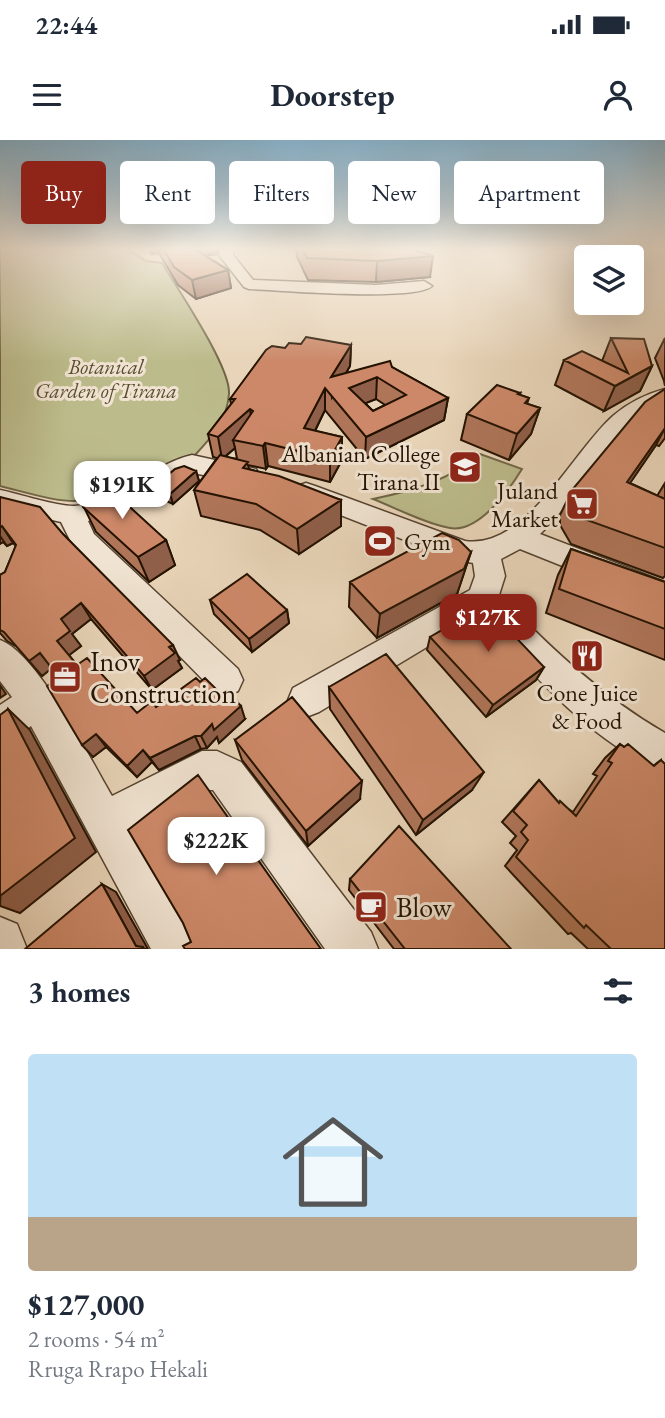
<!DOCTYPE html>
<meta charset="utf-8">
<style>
body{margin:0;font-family:"EB Garamond",serif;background:#f2f2f3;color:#1f2937;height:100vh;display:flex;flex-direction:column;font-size:26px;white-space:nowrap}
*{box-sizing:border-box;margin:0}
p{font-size:23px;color:#747a83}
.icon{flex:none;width:38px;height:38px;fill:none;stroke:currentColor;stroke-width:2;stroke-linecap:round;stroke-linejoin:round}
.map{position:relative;height:809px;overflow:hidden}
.details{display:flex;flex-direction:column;background:#fff;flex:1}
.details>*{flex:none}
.top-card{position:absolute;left:21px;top:21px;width:623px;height:63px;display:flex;gap:14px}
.controls{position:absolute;left:574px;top:105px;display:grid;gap:14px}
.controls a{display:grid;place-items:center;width:70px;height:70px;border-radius:7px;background:#fff;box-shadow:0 7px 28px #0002;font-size:35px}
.price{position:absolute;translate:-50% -60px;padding:0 16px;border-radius:14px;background:#fff;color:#222;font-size:23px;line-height:46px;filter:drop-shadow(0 2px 4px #0008)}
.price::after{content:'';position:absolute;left:50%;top:42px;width:21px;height:16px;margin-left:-10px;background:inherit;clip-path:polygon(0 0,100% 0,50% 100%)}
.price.current{background:#8f2418;color:#fff}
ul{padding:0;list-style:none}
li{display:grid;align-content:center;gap:14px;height:371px;padding:0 28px}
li+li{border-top:2px solid #e0e1e3}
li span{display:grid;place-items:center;height:217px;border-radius:7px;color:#555}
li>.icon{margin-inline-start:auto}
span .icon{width:126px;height:126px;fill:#fffc;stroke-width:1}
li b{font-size:30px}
h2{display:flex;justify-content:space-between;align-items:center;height:84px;padding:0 28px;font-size:30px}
.pill{padding:0 24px;border-radius:7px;background:#fff;box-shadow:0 7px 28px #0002;font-size:24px;line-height:63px}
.pill.current{background:#8f2418;color:#fff}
.status{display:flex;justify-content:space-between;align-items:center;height:49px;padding:0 35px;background:#fff;direction:ltr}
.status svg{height:19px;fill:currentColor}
header{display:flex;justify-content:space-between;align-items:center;height:91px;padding:0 28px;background:#fff;font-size:32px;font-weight:700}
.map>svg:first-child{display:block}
.green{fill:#bcbb8b;stroke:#706646;stroke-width:2}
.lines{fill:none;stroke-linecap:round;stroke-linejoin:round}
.minor-casing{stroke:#55422f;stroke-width:3}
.minor{fill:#f0e3d1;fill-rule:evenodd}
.wall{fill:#af7559;stroke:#241201;stroke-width:2;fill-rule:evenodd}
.shaded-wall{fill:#8f5f49;stroke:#241201;stroke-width:2}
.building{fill:#cc8868;stroke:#241201;stroke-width:2;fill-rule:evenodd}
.labels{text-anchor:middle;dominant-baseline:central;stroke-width:6;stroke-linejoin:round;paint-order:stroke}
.far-park-label{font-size:21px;font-style:italic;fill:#594d31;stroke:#f0e3d1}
.poi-label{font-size:24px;fill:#241201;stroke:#f0e3d1;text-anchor:end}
.near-poi-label{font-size:28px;fill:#241201;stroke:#f0e3d1;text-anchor:start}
</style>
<div class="status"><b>22:44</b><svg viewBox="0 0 49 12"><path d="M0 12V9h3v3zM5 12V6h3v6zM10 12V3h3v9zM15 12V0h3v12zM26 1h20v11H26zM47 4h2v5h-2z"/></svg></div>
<header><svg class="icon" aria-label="menu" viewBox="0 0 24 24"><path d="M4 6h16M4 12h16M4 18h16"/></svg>Doorstep<svg class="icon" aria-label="person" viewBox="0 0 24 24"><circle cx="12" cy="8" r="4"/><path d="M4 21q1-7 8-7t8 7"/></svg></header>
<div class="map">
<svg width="665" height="809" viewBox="0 0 665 809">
<rect width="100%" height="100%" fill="#e8d4b8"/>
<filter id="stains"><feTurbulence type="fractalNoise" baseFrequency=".00286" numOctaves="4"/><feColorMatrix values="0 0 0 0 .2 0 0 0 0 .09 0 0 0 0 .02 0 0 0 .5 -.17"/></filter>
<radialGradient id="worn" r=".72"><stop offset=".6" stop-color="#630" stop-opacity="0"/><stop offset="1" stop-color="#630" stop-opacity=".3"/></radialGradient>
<!-- green -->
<path class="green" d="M 0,108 L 126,108 L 146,121 L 162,123 C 177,148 231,227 229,254 C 227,280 212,297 195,315 C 175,317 159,330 141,340 C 84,373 60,361 0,346 Z
M 480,314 L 522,329 C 509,350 479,393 450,388 C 426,384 396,368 373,359 C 412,351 450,340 480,314 Z"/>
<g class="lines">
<defs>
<path id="minor" d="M 220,108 L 234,108 L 233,115 L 253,140 L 376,145 L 424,141 L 432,146 C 415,162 279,150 249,149 L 244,147 L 219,115 Z
M 665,249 L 665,262 C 607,287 584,353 540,394 L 665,442 L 665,467 L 520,409 L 501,419 L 505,436 L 499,455 C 550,507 602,557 665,593 L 665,633 C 591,602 532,534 480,475 L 319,572 L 306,577 L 293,572 L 288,560 L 293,548 L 470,450 L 475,436 L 473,423 L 453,419 L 297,358 L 293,352 L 297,346 L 306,343 L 315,346 L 465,401 C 526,410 573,311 613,276 C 628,263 646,254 665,249 Z
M 192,315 L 256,329 L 259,335 L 256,341 L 247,343 L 187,332 C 155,353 126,371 88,381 L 94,394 L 238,529 L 243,540 L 238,551 L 226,556 L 214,551 L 74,408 L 61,382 L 0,368 L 0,350 C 20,354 55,366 74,366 C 116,365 151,324 192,315 Z
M 0,500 C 38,514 90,619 112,656 L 202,611 L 217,611 L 241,622 L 371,792 L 378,809 L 325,809 L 213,650 L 205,650 L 133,690 L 194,792 L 201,809 L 151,809 L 31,586 L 13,600 L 0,605 L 0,565 L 12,557 L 0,541 Z
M 0,777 L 17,784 L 27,809 L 0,809 Z"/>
</defs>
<!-- minor casing -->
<use href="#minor" class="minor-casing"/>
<!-- minor -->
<use href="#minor" class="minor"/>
</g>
<!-- wall -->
<path class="wall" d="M 150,108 L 219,108 L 216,114 L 205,116 L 228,130 L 231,148 L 196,159 L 178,145 L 159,113 L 151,114 Z
M 296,108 L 411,108 L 430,137 L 376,142 L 308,140 L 297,117 Z
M 611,198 L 652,226 L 640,251 L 604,271 L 555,245 L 564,220 L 602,221 Z
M 665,198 L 665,246 L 664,241 L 655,218 Z
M 301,204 L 351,205 L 350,226 L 346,233 L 392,227 L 448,258 L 444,280 L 365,319 L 325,270 L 315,291 L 342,297 L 342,320 L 330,342 L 268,326 L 266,329 L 248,325 L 249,329 L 341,360 L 341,386 L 299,414 L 260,390 L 201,376 L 194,350 L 217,318 L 213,317 L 208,294 L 231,264 L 230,259 L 285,208 ZM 376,259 L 385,265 L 373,271 L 365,263 ZM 235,308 L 237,319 L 225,317 Z
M 665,249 L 665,298 L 659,306 L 656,305 L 630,343 L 665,359 L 665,436 L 663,438 L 571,404 L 560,385 L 560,375 L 572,350 Z
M 520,253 L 519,255 L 529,258 L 527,264 L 540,268 L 531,294 L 509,320 L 461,300 L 467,274 Z
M 196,331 L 199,341 L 173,364 L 158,357 L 154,347 Z
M 665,343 L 665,359 L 657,356 Z
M 0,357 L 63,394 L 180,520 L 178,521 L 182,528 L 152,550 L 91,479 L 72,494 L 81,506 L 69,515 L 77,525 L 137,573 L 156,567 L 245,579 L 219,603 L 217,597 L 207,608 L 201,609 L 159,630 L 152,622 L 137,637 L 106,607 L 93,617 L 59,538 L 51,528 L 42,536 L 17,507 L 7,501 L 0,493 L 0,435 L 5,432 L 16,406 L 13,403 L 7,406 L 3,402 L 0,404 Z
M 79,357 L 166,400 L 175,425 L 149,442 L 96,392 Z
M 571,409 L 665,442 L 665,520 L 546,473 L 558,435 Z
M 471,412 L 457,454 L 377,498 L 349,467 L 350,442 Z
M 210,460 L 287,470 L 289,483 L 252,512 L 214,474 Z
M 430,497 L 544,527 L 536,540 L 486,577 L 427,510 Z
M 329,547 L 472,650 L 416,695 L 330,569 Z
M 235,600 L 360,659 L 308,706 L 242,620 Z
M 620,604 L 653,626 L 661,620 L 665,809 L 588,809 L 571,793 L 568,794 L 505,726 L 517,710 L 510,703 L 516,696 L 502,682 L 539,640 L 559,663 L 573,672 L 597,636 L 593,634 L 605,618 Z
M 350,739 L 511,809 L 394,809 L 349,750 Z"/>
<!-- shaded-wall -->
<path class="shaded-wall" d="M 150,108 L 158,108 L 159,113 L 151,114 Z
M 182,108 L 219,108 L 216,114 L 184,118 Z
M 433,116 L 430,137 L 376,142 L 377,121 Z
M 228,130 L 231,148 L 196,159 L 192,140 Z
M 351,205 L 350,226 L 332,257 L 331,237 Z
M 652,226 L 640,251 L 604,271 L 615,246 Z
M 377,237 L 376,259 L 349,270 L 349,248 Z
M 325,248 L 325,270 L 305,311 L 304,288 Z
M 448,258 L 444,280 L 365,319 L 366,297 Z
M 540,268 L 531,294 L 509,320 L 517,294 Z
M 250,269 L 253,291 L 233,300 L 235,308 L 222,319 L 218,297 Z
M 665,288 L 656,305 L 613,368 L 627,342 Z
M 342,297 L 342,320 L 330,342 L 330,319 Z
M 265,303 L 268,326 L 266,329 L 263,306 Z
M 196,331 L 199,341 L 173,364 L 170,354 Z
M 341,360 L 341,386 L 299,414 L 297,389 Z
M 2,386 L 13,403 L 7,406 L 0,396 L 0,387 Z
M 166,400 L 175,425 L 149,442 L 138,417 Z
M 471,412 L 457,454 L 377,498 L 380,474 Z
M 81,463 L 91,479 L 72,494 L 81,506 L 68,516 L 57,501 L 61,479 Z
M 287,470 L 289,483 L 252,512 L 249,499 Z
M 173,505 L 180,520 L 178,521 L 182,528 L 152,550 L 144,536 L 169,507 Z
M 40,513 L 52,528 L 42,536 L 29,521 Z
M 544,527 L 536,540 L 486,577 L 493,565 Z
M 0,545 L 6,554 L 0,558 Z
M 241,566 L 245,579 L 219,603 L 217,597 L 207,608 L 201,596 L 212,584 Z
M 8,569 L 30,590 L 96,712 L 20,773 L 0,766 Z
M 96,594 L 106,607 L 93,617 L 82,605 Z
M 195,596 L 201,609 L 159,630 L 150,618 Z
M 143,610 L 152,622 L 137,637 L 127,626 Z
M 484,632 L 472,650 L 416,695 L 423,680 Z
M 362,641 L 360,659 L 308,706 L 306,691 Z
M 102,744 L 116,752 L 148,809 L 144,809 L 136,806 Z"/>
<!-- building -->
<path class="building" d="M 163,108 L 193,108 L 228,130 L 192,140 L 174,127 Z
M 302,108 L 411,108 L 433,116 L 377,121 L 307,118 Z
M 306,197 L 351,205 L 331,237 L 390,221 L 392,227 L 448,258 L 366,297 L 325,248 L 304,288 L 342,297 L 330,319 L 265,303 L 263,306 L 233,300 L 253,271 L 250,269 L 218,297 L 208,294 L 235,259 L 230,259 L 266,210 L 272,206 L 285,208 L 289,203 L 301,204 ZM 377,237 L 406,255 L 373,271 L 349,248 Z
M 611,198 L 644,199 L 652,226 L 615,246 L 564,220 L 582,211 L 628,233 Z
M 497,245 L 520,253 L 518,254 L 529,258 L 525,263 L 540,268 L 517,294 L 467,274 Z
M 665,249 L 665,288 L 627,342 L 665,359 L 665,408 L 584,379 L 572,360 L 572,350 L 645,262 Z
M 220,315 L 248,322 L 243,328 L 279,336 L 341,360 L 297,389 L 256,364 L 194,350 Z
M 184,326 L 196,331 L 170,354 L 154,347 L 175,329 Z
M 109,348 L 166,400 L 138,417 L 83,367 L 79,357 Z
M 0,357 L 40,367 L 63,394 L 173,505 L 169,507 L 175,513 L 144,536 L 81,463 L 61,479 L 70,491 L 57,501 L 77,525 L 87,518 L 137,573 L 152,561 L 156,567 L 196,538 L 200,542 L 205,538 L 223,556 L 228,552 L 241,566 L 214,590 L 212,584 L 201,596 L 195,596 L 150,618 L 143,610 L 127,626 L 96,594 L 82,605 L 47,546 L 59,538 L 40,513 L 29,521 L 4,492 L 0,490 L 0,435 L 5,432 L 16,405 L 2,386 L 0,387 Z
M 442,393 L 459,400 L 471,412 L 464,429 L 380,474 L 350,442 Z
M 571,409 L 665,442 L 665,489 L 559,449 Z
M 247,434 L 287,470 L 249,499 L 210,460 Z
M 485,465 L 544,527 L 493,565 L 430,497 Z
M 386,514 L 484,632 L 423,680 L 329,547 Z
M 292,557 L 362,641 L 306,691 L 235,600 Z
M 8,569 L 75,698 L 0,756 L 0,575 Z
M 620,604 L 624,607 L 628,604 L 654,626 L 661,620 L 665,624 L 665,809 L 611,809 L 586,785 L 584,788 L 516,717 L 528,700 L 521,692 L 527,685 L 513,671 L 539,640 L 559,663 L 560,661 L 576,676 L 612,623 L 608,621 Z
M 198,635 L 321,809 L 185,809 L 183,806 L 191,802 L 183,783 L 128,690 Z
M 399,686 L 511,809 L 405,809 L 350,739 Z
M 102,744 L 136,806 L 143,807 L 144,809 L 25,809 Z"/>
<!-- sky -->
<linearGradient id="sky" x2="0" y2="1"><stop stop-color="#87b6d3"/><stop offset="0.49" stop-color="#f5ecdf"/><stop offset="1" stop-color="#f5ecdf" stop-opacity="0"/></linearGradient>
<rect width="665" height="222" fill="url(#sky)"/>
<!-- icons -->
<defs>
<symbol id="school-square" viewBox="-11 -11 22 22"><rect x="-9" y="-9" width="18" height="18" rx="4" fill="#8f2418" stroke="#f0e3d1"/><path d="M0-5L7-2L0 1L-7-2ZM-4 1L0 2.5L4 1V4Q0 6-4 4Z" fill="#fff"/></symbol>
<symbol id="supermarket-square" viewBox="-11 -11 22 22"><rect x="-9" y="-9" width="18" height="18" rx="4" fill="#8f2418" stroke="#f0e3d1"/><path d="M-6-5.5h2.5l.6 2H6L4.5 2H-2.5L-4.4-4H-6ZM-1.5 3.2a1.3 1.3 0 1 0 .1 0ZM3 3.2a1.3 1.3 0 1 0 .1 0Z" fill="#fff"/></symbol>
<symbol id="stadium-square" viewBox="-11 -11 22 22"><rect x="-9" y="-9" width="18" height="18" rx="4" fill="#8f2418" stroke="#f0e3d1"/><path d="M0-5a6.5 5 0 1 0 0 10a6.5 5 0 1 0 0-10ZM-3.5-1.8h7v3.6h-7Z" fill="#fff"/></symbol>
<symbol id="restaurant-square" viewBox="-11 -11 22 22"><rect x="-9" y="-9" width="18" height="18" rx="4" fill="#8f2418" stroke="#f0e3d1"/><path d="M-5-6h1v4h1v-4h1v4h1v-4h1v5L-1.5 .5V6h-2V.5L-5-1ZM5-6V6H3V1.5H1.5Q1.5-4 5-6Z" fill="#fff"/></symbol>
<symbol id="office-square" viewBox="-11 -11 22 22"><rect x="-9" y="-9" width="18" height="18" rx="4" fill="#8f2418" stroke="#f0e3d1"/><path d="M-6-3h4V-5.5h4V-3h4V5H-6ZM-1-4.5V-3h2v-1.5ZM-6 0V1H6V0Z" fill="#fff"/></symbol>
<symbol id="cafe-square" viewBox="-11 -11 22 22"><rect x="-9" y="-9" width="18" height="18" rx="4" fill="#8f2418" stroke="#f0e3d1"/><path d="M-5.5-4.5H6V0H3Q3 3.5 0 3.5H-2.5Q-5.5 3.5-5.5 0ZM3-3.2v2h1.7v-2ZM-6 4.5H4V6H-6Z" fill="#fff"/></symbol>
</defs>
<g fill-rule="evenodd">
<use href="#school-square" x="446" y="308" width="38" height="38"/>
<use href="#supermarket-square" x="563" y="345" width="38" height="38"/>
<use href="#stadium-square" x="361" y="382" width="38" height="38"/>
<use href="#restaurant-square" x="568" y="497" width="38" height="38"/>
<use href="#office-square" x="46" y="518" width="38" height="38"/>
<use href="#cafe-square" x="352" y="748" width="38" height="38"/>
</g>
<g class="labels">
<!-- far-park labels -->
<g class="far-park-label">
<text x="106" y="226">Botanical<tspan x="106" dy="24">Garden of Tirana</tspan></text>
</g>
<!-- poi labels -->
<g class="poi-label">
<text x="440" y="313">Albanian College<tspan x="440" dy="28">Tirana II</tspan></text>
<text x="558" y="350">Juland<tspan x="558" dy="28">Market</tspan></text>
<text x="404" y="401" text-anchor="start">Gym</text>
<text x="587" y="552" text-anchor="middle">Cone Juice<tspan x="587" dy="28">&amp; Food</tspan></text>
</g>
<!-- near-poi labels -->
<g class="near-poi-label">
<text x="90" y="521">Inov<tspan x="90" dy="32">Construction</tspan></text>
<text x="396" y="767">Blow</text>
</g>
</g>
<rect width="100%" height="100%" filter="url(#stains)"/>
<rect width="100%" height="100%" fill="url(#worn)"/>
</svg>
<div class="controls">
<a><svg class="icon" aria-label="layers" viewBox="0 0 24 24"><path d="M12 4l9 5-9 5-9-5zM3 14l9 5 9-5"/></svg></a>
</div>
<b class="price" style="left:122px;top:381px">$191K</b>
<b class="price current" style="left:488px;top:514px">$127K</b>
<b class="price" style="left:216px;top:737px">$222K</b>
<div class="top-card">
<a class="pill current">Buy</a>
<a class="pill">Rent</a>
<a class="pill">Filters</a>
<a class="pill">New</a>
<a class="pill">Apartment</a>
</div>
</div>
<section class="details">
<h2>3 homes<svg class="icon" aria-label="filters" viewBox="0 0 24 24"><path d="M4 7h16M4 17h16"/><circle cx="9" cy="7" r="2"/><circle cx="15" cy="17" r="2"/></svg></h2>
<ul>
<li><span style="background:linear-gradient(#bfe0f5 75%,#b9a48a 0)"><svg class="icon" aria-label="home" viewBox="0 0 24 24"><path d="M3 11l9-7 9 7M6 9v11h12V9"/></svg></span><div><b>$127,000</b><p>2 rooms · 54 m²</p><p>Rruga Rrapo Hekali</p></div></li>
</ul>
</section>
